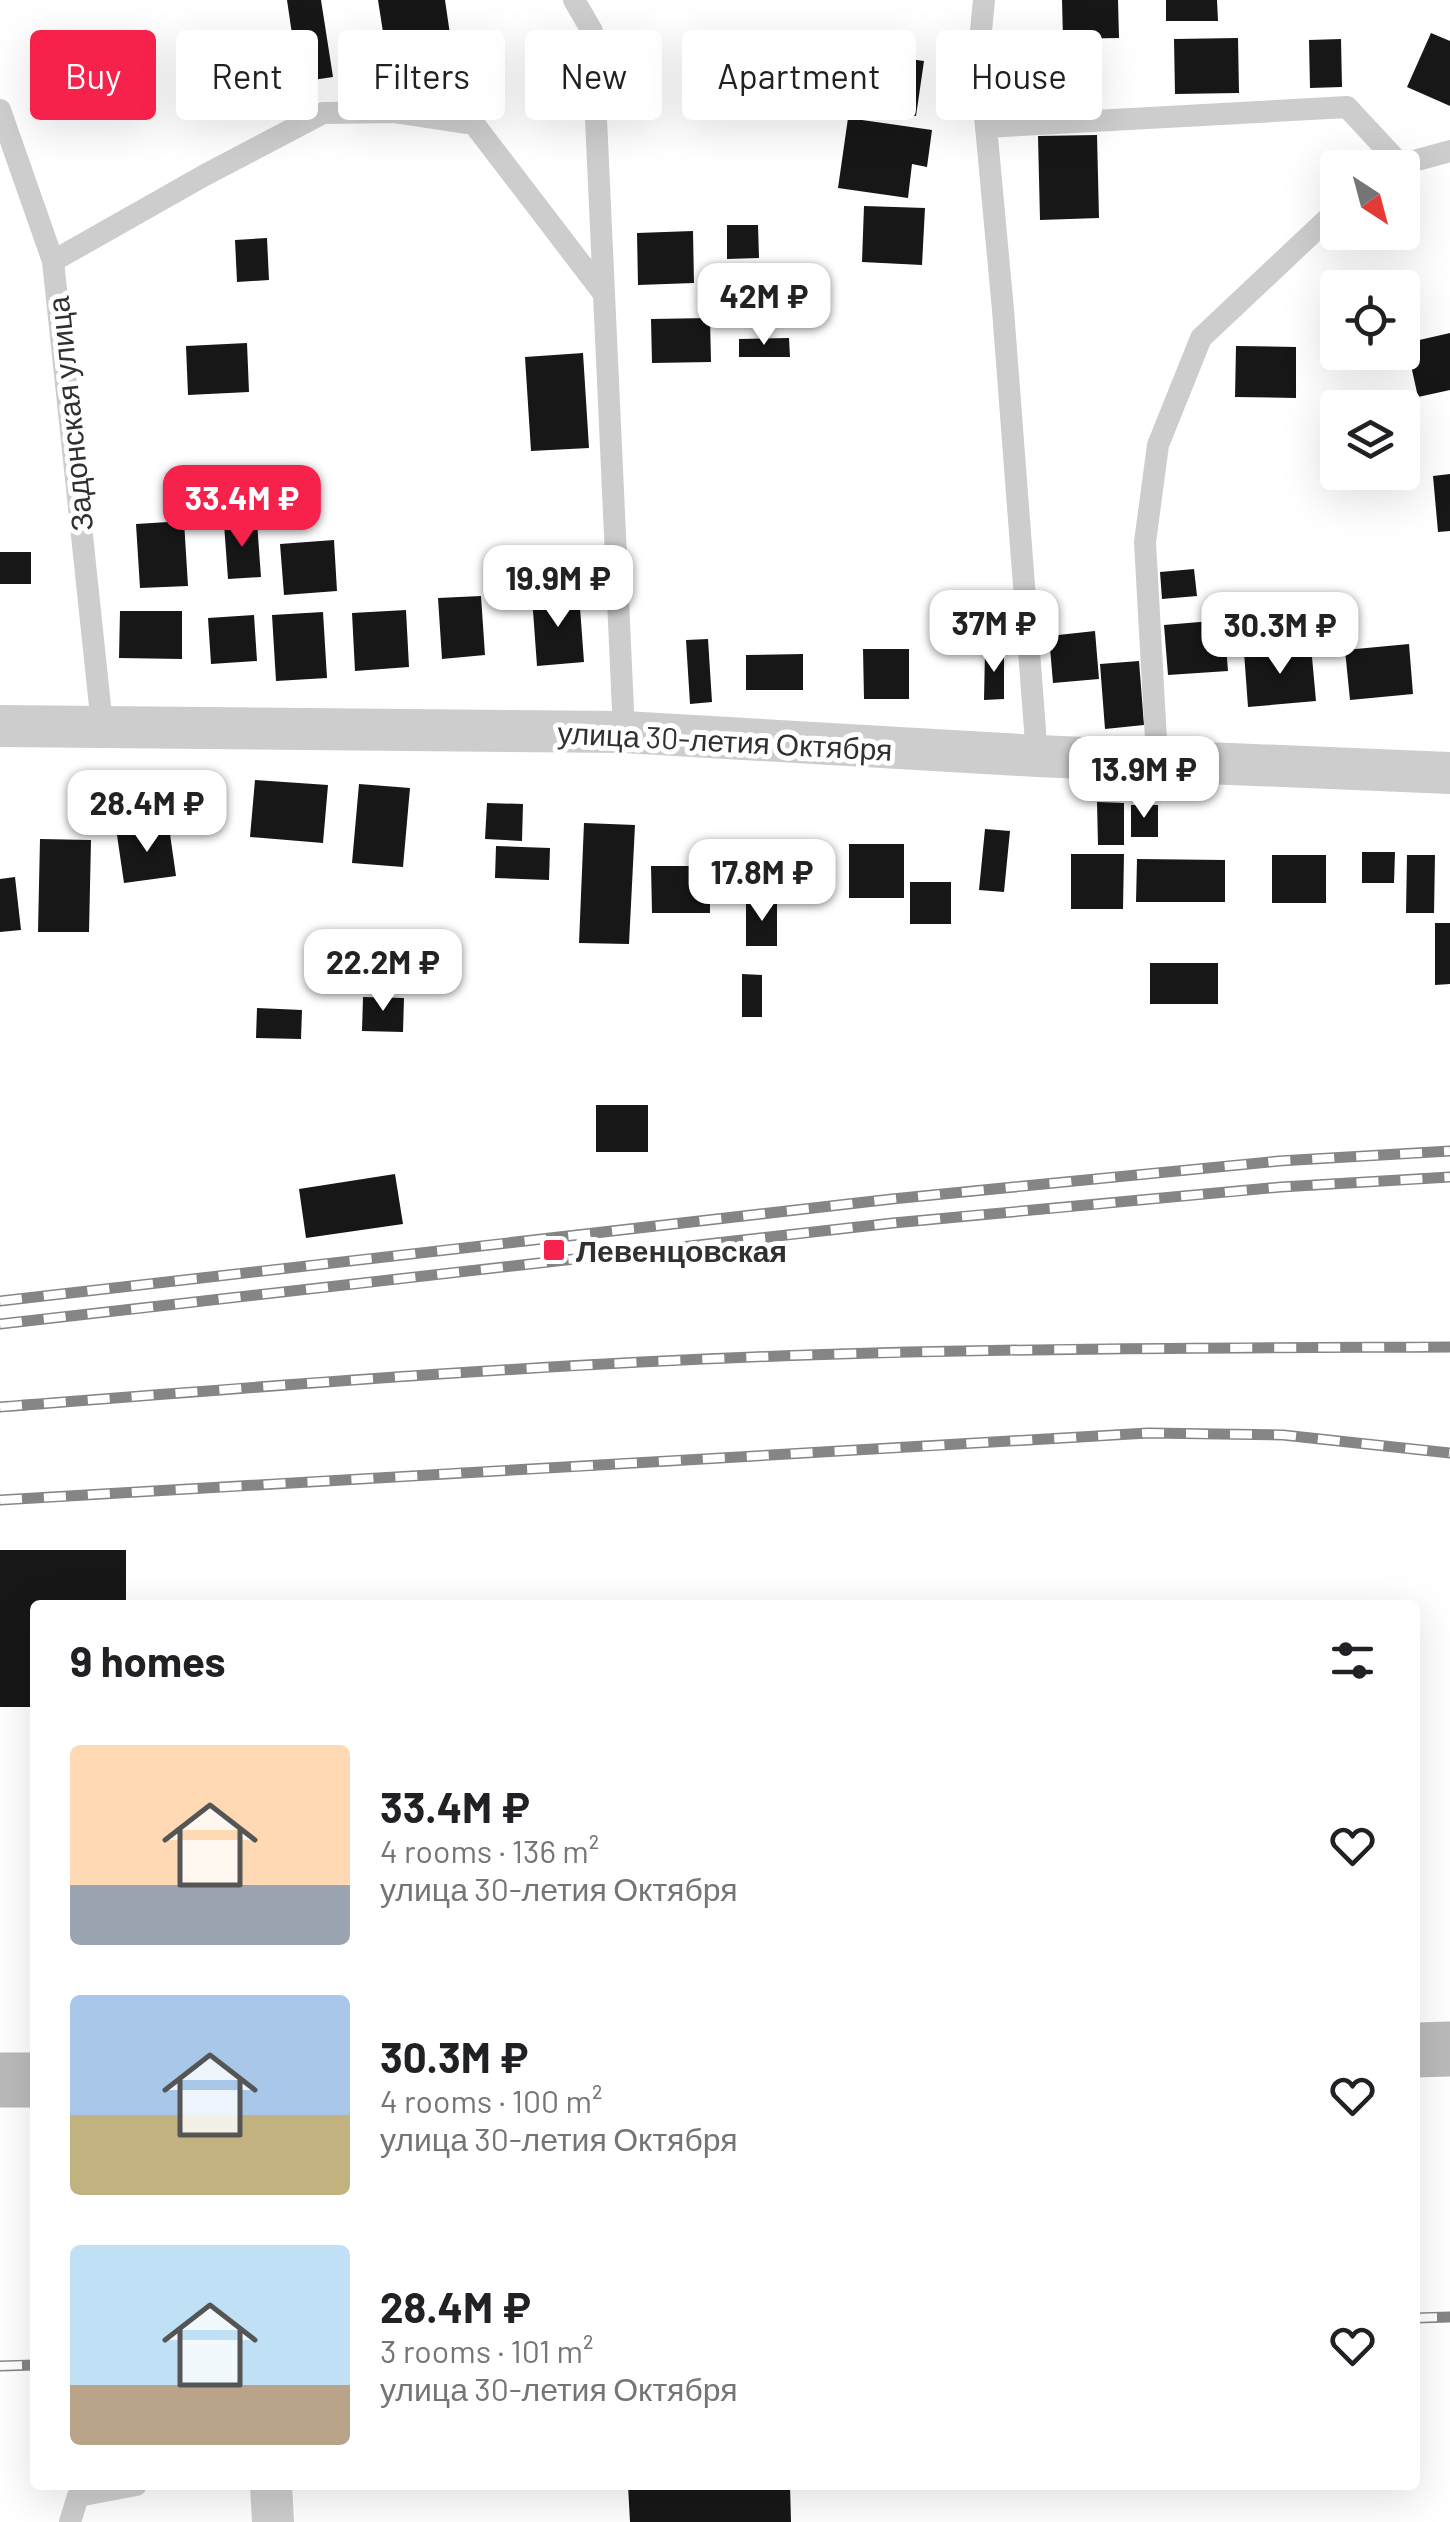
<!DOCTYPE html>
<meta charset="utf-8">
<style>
body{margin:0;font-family:Barlow,sans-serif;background:#f6f6f6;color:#202124;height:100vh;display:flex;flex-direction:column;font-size:38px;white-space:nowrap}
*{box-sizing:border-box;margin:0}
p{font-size:32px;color:#757577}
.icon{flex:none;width:55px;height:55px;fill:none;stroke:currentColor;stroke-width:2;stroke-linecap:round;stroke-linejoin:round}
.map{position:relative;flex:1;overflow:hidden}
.details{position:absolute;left:30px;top:1600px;width:1390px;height:890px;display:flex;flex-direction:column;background:#fff;border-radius:10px;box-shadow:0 10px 40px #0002}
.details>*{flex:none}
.hud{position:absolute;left:30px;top:30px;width:1390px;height:90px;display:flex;gap:20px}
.needle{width:65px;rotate:144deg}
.buttons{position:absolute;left:1320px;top:150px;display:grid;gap:20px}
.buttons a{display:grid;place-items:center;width:100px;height:100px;border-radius:10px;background:#fff;box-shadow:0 10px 40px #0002;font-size:50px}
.price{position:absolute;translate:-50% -85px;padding:0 22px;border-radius:20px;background:#fff;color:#222;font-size:32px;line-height:65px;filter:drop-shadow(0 2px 5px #0008)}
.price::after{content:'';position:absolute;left:50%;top:60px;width:30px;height:22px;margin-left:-15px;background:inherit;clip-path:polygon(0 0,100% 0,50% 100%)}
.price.selected{background:#f7224c;color:#fff}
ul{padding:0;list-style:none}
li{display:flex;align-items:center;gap:30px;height:250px;padding:0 40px}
li span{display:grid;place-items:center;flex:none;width:280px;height:200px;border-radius:10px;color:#555}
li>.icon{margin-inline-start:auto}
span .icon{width:120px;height:120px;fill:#fffc;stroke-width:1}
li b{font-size:42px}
h2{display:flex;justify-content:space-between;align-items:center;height:120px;padding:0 40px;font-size:42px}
.tag{padding:0 35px;border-radius:10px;background:#fff;box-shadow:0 10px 40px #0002;font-size:35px;line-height:90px}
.tag.selected{background:#f7224c;color:#fff}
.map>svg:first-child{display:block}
.building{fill:#171717}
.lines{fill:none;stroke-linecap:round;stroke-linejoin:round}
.lane{stroke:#cdcdcd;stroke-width:22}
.street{stroke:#cdcdcd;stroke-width:42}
.secondary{stroke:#bababa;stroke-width:55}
.rail-casing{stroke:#858585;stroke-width:11}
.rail{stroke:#fff;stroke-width:8;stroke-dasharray:22;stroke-linecap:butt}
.poi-dot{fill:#f7224c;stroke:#fff;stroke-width:4}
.labels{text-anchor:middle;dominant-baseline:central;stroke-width:10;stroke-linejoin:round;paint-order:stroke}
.street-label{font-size:30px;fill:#303030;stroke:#fff}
.poi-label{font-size:30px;font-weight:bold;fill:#303030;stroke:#fff;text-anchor:start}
</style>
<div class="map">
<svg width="1450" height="2522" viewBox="0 0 1450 2522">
<rect width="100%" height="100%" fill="#fff"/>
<!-- building -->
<path class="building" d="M 287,0 L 321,0 L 333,77 L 299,82 Z
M 378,0 L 445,0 L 452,48 L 387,58 Z
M 1062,0 L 1118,0 L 1119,38 L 1063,39 Z
M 1166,0 L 1217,0 L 1218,21 L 1166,21 Z
M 1431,33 L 1450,41 L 1450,106 L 1407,87 Z
M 1238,38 L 1239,93 L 1175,94 L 1174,39 Z
M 1341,39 L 1342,87 L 1310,88 L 1309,40 Z
M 1053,40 L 1053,79 L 1025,79 L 1024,41 Z
M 873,54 L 924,61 L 916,116 L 865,109 Z
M 1083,80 L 1083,114 L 1038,115 L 1037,82 Z
M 848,118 L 932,130 L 927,167 L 912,164 L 908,198 L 838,188 Z
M 1097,135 L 1099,218 L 1040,220 L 1038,136 Z
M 864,206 L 925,208 L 922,265 L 862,262 Z
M 727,225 L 758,225 L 759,258 L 727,259 Z
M 693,231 L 694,283 L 638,285 L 637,233 Z
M 267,238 L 269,280 L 237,282 L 235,240 Z
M 710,318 L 711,362 L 652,363 L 651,319 Z
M 1450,333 L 1450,390 L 1418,397 L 1406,343 Z
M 789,338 L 790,357 L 739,357 L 739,339 Z
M 247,343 L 249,392 L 188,395 L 186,346 Z
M 1236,346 L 1296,347 L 1296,398 L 1235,397 Z
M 583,353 L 589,448 L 531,451 L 525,357 Z
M 1450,474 L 1450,531 L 1438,532 L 1433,476 Z
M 184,521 L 188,586 L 140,588 L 136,524 Z
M 257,522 L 261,577 L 228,579 L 224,524 Z
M 334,540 L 337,591 L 284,595 L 280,544 Z
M 0,552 L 31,552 L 31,584 L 0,584 Z
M 1194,569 L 1197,596 L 1162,599 L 1160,572 Z
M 579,594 L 584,662 L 537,666 L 532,597 Z
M 481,596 L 485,655 L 442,659 L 438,598 Z
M 406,610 L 409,667 L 355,671 L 352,613 Z
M 120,611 L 182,611 L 182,659 L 119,658 Z
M 323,612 L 327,678 L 276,681 L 272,615 Z
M 254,615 L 257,661 L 211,664 L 208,618 Z
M 1224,620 L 1228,671 L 1168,675 L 1164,625 Z
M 1095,631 L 1099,679 L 1053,683 L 1049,636 Z
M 708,639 L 712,702 L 690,704 L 686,640 Z
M 1409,644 L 1413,694 L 1350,700 L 1345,650 Z
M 1311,646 L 1316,701 L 1248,707 L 1244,652 Z
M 863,649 L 909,649 L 909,699 L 864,699 Z
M 985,651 L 1004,651 L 1004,699 L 984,700 Z
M 803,654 L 803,690 L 746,690 L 746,655 Z
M 1139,661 L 1144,725 L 1105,729 L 1100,664 Z
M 255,780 L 328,785 L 323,843 L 250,837 Z
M 359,784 L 410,788 L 403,867 L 352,863 Z
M 1097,802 L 1124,803 L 1124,845 L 1098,845 Z
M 487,803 L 523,804 L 522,841 L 485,839 Z
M 1131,805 L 1158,805 L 1158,837 L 1131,837 Z
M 584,823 L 635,825 L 629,944 L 579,943 Z
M 169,827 L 176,876 L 124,883 L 117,835 Z
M 985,829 L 1010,831 L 1004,892 L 979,890 Z
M 40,839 L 91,840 L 89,932 L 38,932 Z
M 749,844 L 813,844 L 813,892 L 749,892 Z
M 849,844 L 904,844 L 904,898 L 849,898 Z
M 496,846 L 550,848 L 549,880 L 495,878 Z
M 1362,852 L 1395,852 L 1394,883 L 1362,883 Z
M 1071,854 L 1124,854 L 1123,909 L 1071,909 Z
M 1272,855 L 1326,855 L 1326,903 L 1272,903 Z
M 1407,855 L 1435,855 L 1434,913 L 1406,913 Z
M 1137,859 L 1225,860 L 1225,902 L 1136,902 Z
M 651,866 L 710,866 L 710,913 L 652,913 Z
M 15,877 L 21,930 L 0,932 L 0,879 Z
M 910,882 L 951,882 L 951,924 L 910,924 Z
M 777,902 L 777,946 L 746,946 L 746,903 Z
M 1435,923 L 1450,923 L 1450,984 L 1435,985 Z
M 1150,963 L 1218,963 L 1218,1004 L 1150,1004 Z
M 742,974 L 762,975 L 762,1017 L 742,1017 Z
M 363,997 L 404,998 L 403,1032 L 362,1031 Z
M 257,1008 L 302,1010 L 301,1039 L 256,1038 Z
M 596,1105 L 648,1105 L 648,1152 L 596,1152 Z
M 395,1174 L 403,1224 L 306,1238 L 299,1189 Z
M 0,1550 L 126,1550 L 126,1605 L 35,1605 L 35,1707 L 0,1707 Z
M 628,2485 L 790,2485 L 791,2522 L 630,2522 Z"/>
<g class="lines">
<!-- lane -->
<path class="lane" d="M 574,0 L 592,31 L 624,732
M 984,0 L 979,51 L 1003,310 L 1037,756
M 0,110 L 53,261 L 102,725
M 986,127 L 1347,107 L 1400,164
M 1388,168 L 1450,151
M 53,261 L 205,175 L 323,113 L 395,112 L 474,124 L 604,294
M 1157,758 L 1145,542 L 1158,445 L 1201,338 L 1338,209
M 70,2522 L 78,2496 L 136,2485"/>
<!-- street -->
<path class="street" d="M 0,726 L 624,732 L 1037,756 L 1450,773
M 271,2485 L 273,2522"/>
<!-- secondary -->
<path class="secondary" d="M 1415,2050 L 1450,2049
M 0,2080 L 35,2080"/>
<defs>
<path id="rail" d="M 0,1301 L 892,1199 L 1279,1161 L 1450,1151
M 0,1324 L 893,1223 L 1281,1187 L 1450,1177
M 0,1407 C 269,1386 538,1364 807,1355 C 1022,1348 1236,1348 1450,1347
M 0,1500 L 1148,1433 L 1283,1435 L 1450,1453
M 1415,2318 L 1450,2317
M 0,2366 L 35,2365"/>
</defs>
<!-- rail casing -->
<use href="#rail" class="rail-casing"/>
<!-- rail -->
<use href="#rail" class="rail"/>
</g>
<!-- markers -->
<rect class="poi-dot" x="542" y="1238" width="24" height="24" rx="5"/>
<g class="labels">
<!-- street labels -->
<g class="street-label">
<text transform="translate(69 414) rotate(-96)">Задонская улица</text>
<text transform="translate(725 740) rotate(3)">улица 30-летия Октября</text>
</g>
<!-- poi labels -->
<g class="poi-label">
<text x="576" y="1250">Левенцовская</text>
</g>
</g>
</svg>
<div class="buttons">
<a><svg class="needle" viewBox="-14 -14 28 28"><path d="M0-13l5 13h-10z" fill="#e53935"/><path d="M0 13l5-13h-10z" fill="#757577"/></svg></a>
<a><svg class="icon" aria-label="locate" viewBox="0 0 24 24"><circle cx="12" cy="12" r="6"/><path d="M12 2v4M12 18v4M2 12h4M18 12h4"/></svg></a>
<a><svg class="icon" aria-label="layers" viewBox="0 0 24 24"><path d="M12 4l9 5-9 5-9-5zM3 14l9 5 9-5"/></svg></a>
</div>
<b class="price" style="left:764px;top:348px">42M ₽</b>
<b class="price selected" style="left:242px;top:550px">33.4M ₽</b>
<b class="price" style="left:558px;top:630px">19.9M ₽</b>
<b class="price" style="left:994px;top:675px">37M ₽</b>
<b class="price" style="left:1280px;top:677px">30.3M ₽</b>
<b class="price" style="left:1144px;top:821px">13.9M ₽</b>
<b class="price" style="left:147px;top:855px">28.4M ₽</b>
<b class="price" style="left:762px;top:924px">17.8M ₽</b>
<b class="price" style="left:383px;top:1014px">22.2M ₽</b>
<div class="hud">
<a class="tag selected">Buy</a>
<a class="tag">Rent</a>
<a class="tag">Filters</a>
<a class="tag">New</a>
<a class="tag">Apartment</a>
<a class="tag">House</a>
</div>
<section class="details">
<h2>9 homes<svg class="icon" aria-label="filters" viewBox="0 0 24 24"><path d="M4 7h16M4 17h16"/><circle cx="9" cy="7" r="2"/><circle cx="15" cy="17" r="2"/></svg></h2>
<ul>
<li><span style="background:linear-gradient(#ffd9b3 70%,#9aa5b1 0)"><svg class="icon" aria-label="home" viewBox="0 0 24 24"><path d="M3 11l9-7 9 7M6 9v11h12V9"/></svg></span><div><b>33.4M ₽</b><p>4 rooms · 136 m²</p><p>улица 30-летия Октября</p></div><svg class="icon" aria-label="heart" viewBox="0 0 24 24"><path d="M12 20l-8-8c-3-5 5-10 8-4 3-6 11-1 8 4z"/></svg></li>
<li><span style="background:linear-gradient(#a9c7e8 60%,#c2b280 0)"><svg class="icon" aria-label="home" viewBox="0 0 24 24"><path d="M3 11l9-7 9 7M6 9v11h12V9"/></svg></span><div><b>30.3M ₽</b><p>4 rooms · 100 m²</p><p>улица 30-летия Октября</p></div><svg class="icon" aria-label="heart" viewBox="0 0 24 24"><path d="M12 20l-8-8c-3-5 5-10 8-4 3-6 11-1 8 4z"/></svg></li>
<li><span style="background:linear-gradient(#bfe0f5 70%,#b9a48a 0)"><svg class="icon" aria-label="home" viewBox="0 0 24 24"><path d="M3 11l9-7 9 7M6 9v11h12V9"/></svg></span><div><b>28.4M ₽</b><p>3 rooms · 101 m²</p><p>улица 30-летия Октября</p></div><svg class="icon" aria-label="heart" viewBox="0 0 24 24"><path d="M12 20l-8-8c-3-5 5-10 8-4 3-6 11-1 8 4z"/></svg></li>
</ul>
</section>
</div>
